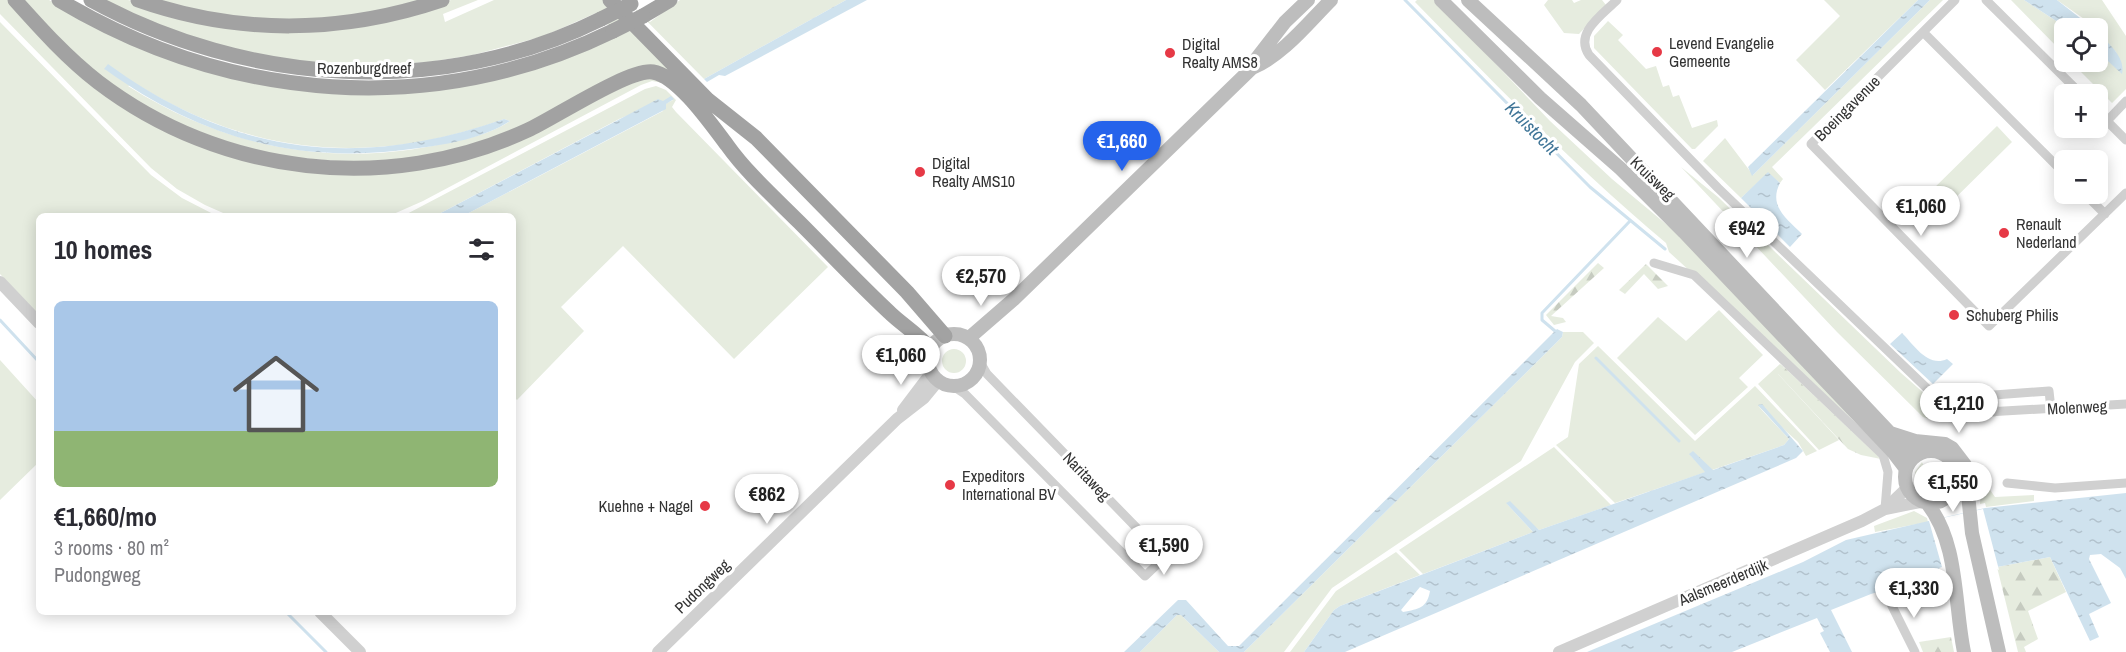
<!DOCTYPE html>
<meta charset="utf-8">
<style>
body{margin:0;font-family:"Archivo Narrow",sans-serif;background:#f7f7f7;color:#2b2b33;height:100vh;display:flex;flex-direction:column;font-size:22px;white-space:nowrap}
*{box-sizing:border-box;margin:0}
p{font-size:20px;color:#7c7c81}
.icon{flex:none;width:33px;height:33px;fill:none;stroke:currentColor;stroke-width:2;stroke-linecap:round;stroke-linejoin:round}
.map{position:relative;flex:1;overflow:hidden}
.panel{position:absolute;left:36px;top:213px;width:480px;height:402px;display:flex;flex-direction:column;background:#fff;border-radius:9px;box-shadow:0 3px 15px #0003}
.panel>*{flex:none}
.buttons{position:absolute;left:2054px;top:18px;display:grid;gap:12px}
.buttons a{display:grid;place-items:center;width:54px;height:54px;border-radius:9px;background:#fff;box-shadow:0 3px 15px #0003;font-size:30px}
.price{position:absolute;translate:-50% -51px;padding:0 14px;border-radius:21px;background:#fff;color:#222;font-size:20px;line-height:39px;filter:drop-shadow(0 2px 3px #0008)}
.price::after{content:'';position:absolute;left:50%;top:36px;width:18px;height:14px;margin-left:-9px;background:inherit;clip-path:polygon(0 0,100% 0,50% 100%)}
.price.current{background:#2563eb;color:#fff}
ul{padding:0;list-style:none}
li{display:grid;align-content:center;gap:12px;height:318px;padding:0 18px}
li+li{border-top:2px solid #e1e1e2}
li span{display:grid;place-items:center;height:186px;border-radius:9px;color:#555}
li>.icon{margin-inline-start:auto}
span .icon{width:108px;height:108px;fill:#fffc;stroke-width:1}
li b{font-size:26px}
h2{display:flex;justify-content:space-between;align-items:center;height:72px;padding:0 18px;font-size:26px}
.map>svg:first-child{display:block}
.grass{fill:#e6ecdf;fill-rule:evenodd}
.forest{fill:url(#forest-firs)}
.water{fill:url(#water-ripples);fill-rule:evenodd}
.pier{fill:#fff}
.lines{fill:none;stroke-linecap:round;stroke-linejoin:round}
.stream{stroke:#cfe2ee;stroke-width:3}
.minor{stroke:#d0d0d0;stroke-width:9}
.tertiary{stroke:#d0d0d0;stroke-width:12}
.secondary{stroke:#bdbdbd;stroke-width:14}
.trunk{stroke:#a2a2a2;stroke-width:15}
.trunk-bridge{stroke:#a2a2a2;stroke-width:15}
.poi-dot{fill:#e63946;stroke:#fff;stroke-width:2}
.labels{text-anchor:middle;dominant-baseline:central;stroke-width:6;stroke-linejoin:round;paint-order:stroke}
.poi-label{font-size:16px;fill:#333;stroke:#fff;text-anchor:start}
.street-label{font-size:16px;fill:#333;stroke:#fff}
.water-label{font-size:18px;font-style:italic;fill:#3f7597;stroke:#fff}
</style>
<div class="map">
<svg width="2126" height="652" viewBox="0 0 2126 652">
<defs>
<pattern id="forest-firs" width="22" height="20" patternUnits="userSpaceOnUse" patternTransform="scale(1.5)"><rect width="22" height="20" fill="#e6ecdf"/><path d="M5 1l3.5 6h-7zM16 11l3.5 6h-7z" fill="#c6cbc0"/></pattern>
<pattern id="water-ripples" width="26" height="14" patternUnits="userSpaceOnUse" patternTransform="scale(1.5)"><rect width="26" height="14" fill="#cfe2ee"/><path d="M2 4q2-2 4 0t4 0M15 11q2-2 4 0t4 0" fill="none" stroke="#b2c2cd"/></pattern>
</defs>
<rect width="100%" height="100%" fill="#fff"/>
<!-- grass -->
<path class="grass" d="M 0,0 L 11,0 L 69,61 L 219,151 L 418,168 L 645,76 L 663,83 L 652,81 L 641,85 L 423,201 L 389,216 L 230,216 L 205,205 L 177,189 L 151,168 L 0,14 Z
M 20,0 L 49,0 L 108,34 L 193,68 L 269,86 L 339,93 L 390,93 L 619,36 L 596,13 L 544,36 L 473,55 L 429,62 L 363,66 L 267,58 L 171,31 L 103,0 L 128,0 L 229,26 L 427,9 L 451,0 L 478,0 L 443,14 L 445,22 L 494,0 L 606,0 L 690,85 L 653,68 L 518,131 L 408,162 L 295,162 L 179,127 L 99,79 ZM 136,84 C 253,157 376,166 504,119 L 510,121 C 488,136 457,141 432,146 C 324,167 221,145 128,86 Z
M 147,0 L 432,0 L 389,13 L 264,23 Z
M 626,0 L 650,22 L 680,0 L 846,0 L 704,79 Z
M 1417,0 L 1435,0 L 1550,121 L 1612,179 L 1678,234 L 1876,441 L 1669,252 L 1666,243 C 1576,168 1496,85 1415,2 Z
M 1548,0 L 1572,0 L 1574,3 L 1581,0 L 1602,0 L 1606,5 L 1579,34 L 1564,33 L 1544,5 Z
M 1824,0 L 1918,0 L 1825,90 L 1796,60 L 1840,16 Z
M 1930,0 L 1943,0 L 1772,167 L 1783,179 L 1780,183 L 1768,173 L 1741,198 L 1703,161 L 1725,138 L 1753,175 Z
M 2011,0 L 2024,0 L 2067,28 L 2064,28 L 2064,54 Z
M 2057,0 L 2102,0 L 2126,36 L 2126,89 L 2112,103 L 2071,62 L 2097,62 L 2097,51 L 2122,73 L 2116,52 L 2097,32 L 2097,28 Z
M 1608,21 L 1623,35 L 1618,40 L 1646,69 L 1656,66 L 1663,87 L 1669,85 L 1673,97 L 1679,95 L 1692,128 L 1717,120 L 1718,126 L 1695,149 L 1692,149 L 1594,48 L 1594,36 Z
M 0,22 L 151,175 L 182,198 L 217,216 L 39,216 L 39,315 L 0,274 Z
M 656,86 L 666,90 L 676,100 L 672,107 L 676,112 L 828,267 L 734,359 L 623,246 L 561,307 L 584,331 L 517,400 L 513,396 L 513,216 L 463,216 L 663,111 L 665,104 L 673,100 L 663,101 L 619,119 L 435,216 L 403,216 L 645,89 Z
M 1997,126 L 2012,142 L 1939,214 L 1924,198 Z
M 1681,167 L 1718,197 L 1901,373 L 1941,408 L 1937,421 L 1923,417 L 1837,332 Z
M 1719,310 L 1763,355 L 1739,378 L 1748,387 L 1695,435 L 1617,358 L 1658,317 L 1686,341 Z
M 1563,332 L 1583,332 L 1594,343 L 1575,362 L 1521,461 L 1332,588 L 1284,652 L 1244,652 L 1562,337 Z
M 1598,346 L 1695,441 L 1755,386 L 1817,451 L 1806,456 L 1798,442 L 1758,406 L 1789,439 L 1784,445 L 1712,470 L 1690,455 L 1706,472 L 1615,503 L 1556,445 L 1568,437 L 1579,364 Z
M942 361a12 12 0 1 1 24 0a12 12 0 1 1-24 0Z
M 0,360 L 39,403 L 39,462 L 0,500 Z
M 1780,364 L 1784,367 L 1778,374 L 1839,440 L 1819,450 L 1758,384 Z
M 1554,447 L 1611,505 L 1539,530 L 1506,503 L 1533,532 L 1423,574 L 1399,550 Z
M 1922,462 L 1936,494 L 1926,494 L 1915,485 L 1915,472 Z
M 1986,484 L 1995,497 L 2034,495 L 2034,501 L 1986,507 L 1985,503 L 1980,504 L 1981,485 Z
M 1914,511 L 1927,518 L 1928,522 L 1875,532 L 1874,526 Z
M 1396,552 L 1420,575 L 1340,606 L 1334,610 L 1304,652 L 1290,652 L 1336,591 Z
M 1177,615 L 1181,615 L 1219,652 L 1140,652 Z"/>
<!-- forest -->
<path class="forest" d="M 1598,263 L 1604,268 L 1551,316 L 1563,318 L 1566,322 L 1554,325 L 1546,315 Z
M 1646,264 L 1668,286 L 1658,289 L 1644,274 L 1625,294 L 1619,290 Z
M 1784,367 L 1881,459 L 1861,455 L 1848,449 L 1777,373 Z
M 2050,557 L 2066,592 L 2028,611 L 2038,639 L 2024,647 L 2026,652 L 2018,652 L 1997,567 Z
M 1951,637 L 1954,652 L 1923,652 L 1919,642 Z"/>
<!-- water -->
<path class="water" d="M 846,0 L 867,0 L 725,76 L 719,75 L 707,82 L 704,79 Z
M 1918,0 L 1930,0 L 1752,176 L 1748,167 Z
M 2024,0 L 2057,0 L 2093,28 L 2067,28 Z
M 2097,32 C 2108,43 2126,57 2122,74 L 2097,51 Z
M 108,64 C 235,156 357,170 504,119 L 510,121 C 484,138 449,144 419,148 C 301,166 202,139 106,70 L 104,69 Z
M 671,96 L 674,99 L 666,104 L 666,109 L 463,216 L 435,216 L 658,99 L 663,101 Z
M 1768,172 L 1780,183 C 1768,206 1787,219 1802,234 L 1790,247 L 1741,198 Z
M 1557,329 L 1563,332 L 1562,337 L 1244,652 L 1219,652 L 1181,615 L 1177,615 L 1140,652 L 1124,652 L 1178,600 L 1186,600 L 1228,646 L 1239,646 Z
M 1902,333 C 1914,345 1928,368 1947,359 L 1953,364 L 1933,384 L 1890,344 Z
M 1762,404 L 1803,451 L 1796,458 L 1345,652 L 1304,652 L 1334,610 L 1340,606 L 1533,532 L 1506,503 L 1510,501 L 1539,530 L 1705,472 L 1689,454 L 1693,451 L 1713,470 L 1784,445 L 1789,439 L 1758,405 ZM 1420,587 L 1430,591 C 1427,608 1419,609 1403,612 L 1401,610 Z
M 2126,493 L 2126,579 L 2120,568 L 2101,554 L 2090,555 L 2089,559 L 2111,603 L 2089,614 L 2099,637 L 2090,641 L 2050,557 L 1997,567 L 1994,556 L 1940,569 L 1941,577 L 1901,589 L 1894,587 L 1871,594 L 1831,610 L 1852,652 L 1830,652 L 1820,633 L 1824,631 L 1817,618 L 1732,652 L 1587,652 L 1803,562 L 1846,540 L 1985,508 Z"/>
<!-- pier -->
<path class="pier" d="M 1983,509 L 1999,570 L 1995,568 L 1992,559 L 1943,571 L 1942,580 L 1939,568 L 1942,567 L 1929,521 Z"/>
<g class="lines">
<!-- stream -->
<path class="stream" d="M 1405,0 L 1590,187 L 1665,249
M 0,320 L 39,362
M 1555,331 L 1542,320 L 1542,313 L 1630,221
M 1596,358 L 1679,441
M 286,612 L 326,652"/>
<!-- minor -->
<path class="minor" d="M 1617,0 C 1602,15 1574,33 1589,55 L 1718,188 L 1935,396 L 1956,409 L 1987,412 L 2126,404
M 1955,0 L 1811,144 L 1989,326 L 2126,193
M 1986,0 L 2081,94
M 1923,32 L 2064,173
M 2097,111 L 2126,140
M 2107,121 L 2126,101
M 2085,194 L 2105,214
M 1654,263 L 1694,275 L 1883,455 L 1888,472 L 1885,509
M 953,386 L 965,394 L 1145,576 L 1165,557 L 987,374 L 980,362
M 1994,412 L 1994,395 L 2049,391 L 2051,409
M 2007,483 L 2055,488 L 2126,483
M 1888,598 L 1915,652"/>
<!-- tertiary -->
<path class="tertiary" d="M 0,282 L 39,323
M 903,410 L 931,373
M 1885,509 L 1920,502
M 320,612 L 360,652
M 658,652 L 897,419 L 924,398 L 938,381
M 1559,652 L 1862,521 L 1885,509 L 1907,488"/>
<!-- secondary -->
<path class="secondary" d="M 1441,0 L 1540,98 L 1621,169 L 1684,232 L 1893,452 L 1906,469
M 1468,0 L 1581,105 L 1890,433 C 1895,445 1905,452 1917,454
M 1257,58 L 1285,22 L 1308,0
M928 360a26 26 0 1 1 52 0a26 26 0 1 1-52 0Z
M 969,338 L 1014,299 L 1252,68 C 1283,55 1308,23 1331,0
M 1890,433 L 1915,441 L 1945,444 L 1952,448 L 1965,465 L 1972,533 L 1999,652
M1905 477a26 26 0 1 1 52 0a26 26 0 1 1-52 0Z
M 1927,503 C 1959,543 1954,604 1964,652"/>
<!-- trunk -->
<path class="trunk" d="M 15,0 C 41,29 67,58 98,82 C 221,176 388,195 528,130 C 554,118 630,68 653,72 C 678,76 711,124 727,145 C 747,173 774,197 799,222 C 829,252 858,283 889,312 C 902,325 919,334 930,349
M 59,0 C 230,102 432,119 613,31
M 91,0 C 246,85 440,99 601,19
M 138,0 C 237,35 342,34 442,0
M 610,0 L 708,100 L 756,138 L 907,292 L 945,336
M 643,16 L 670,0"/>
<!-- trunk-bridge -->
<path class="trunk-bridge" d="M 601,19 L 631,4
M 613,31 L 643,16"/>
</g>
<!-- markers -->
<g class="poi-dot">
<circle cx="1657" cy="52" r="6"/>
<circle cx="1170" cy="53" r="6"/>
<circle cx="920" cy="172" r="6"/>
<circle cx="2004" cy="233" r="6"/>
<circle cx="1954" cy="315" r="6"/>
<circle cx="950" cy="485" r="6"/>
<circle cx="705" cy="506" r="6"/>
</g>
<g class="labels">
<!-- poi labels -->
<g class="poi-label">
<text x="1669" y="43">Levend Evangelie<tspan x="1669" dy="18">Gemeente</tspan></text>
<text x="1182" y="44">Digital<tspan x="1182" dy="18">Realty AMS8</tspan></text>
<text x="932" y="163">Digital<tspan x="932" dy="18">Realty AMS10</tspan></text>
<text x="2016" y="224">Renault<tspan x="2016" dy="18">Nederland</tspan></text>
<text x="1966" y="315">Schuberg Philis</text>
<text x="962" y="476">Expeditors<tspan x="962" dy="18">International BV</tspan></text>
<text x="693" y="506" text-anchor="end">Kuehne + Nagel</text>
</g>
<!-- street labels -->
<g class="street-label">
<text x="364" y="68">Rozenburgdreef</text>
<text transform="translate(1847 108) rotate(-45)">Boeingavenue</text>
<text transform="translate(1653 178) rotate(44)">Kruisweg</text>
<text transform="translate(2077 407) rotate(-3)">Molenweg</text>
<text transform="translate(1087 476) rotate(46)">Naritaweg</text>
<text transform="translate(1723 582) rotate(-23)">Aalsmeerderdijk</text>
<text transform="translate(702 586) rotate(-44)">Pudongweg</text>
</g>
<!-- water labels -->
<g class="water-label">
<text transform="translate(1532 128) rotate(45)">Kruistocht</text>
</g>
</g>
</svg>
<div class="buttons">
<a><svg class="icon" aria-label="locate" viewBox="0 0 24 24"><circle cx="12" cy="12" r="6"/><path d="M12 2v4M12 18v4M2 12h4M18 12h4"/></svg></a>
<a>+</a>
<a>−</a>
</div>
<b class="price current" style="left:1122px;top:172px">€1,660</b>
<b class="price" style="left:1921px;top:237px">€1,060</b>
<b class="price" style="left:1747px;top:259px">€942</b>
<b class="price" style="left:981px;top:307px">€2,570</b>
<b class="price" style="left:901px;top:386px">€1,060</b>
<b class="price" style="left:1959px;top:434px">€1,210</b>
<b class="price" style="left:1953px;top:513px">€1,550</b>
<b class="price" style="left:767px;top:525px">€862</b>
<b class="price" style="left:1164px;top:576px">€1,590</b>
<b class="price" style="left:1914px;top:619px">€1,330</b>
<section class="panel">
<h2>10 homes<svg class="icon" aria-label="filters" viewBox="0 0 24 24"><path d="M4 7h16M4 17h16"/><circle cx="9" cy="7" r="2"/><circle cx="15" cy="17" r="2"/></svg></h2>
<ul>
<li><span style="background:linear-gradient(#a9c7e8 70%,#8fb573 0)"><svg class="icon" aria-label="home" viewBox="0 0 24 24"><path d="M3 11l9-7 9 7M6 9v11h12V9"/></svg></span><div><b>€1,660/mo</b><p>3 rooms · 80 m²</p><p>Pudongweg</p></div></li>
</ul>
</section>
</div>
